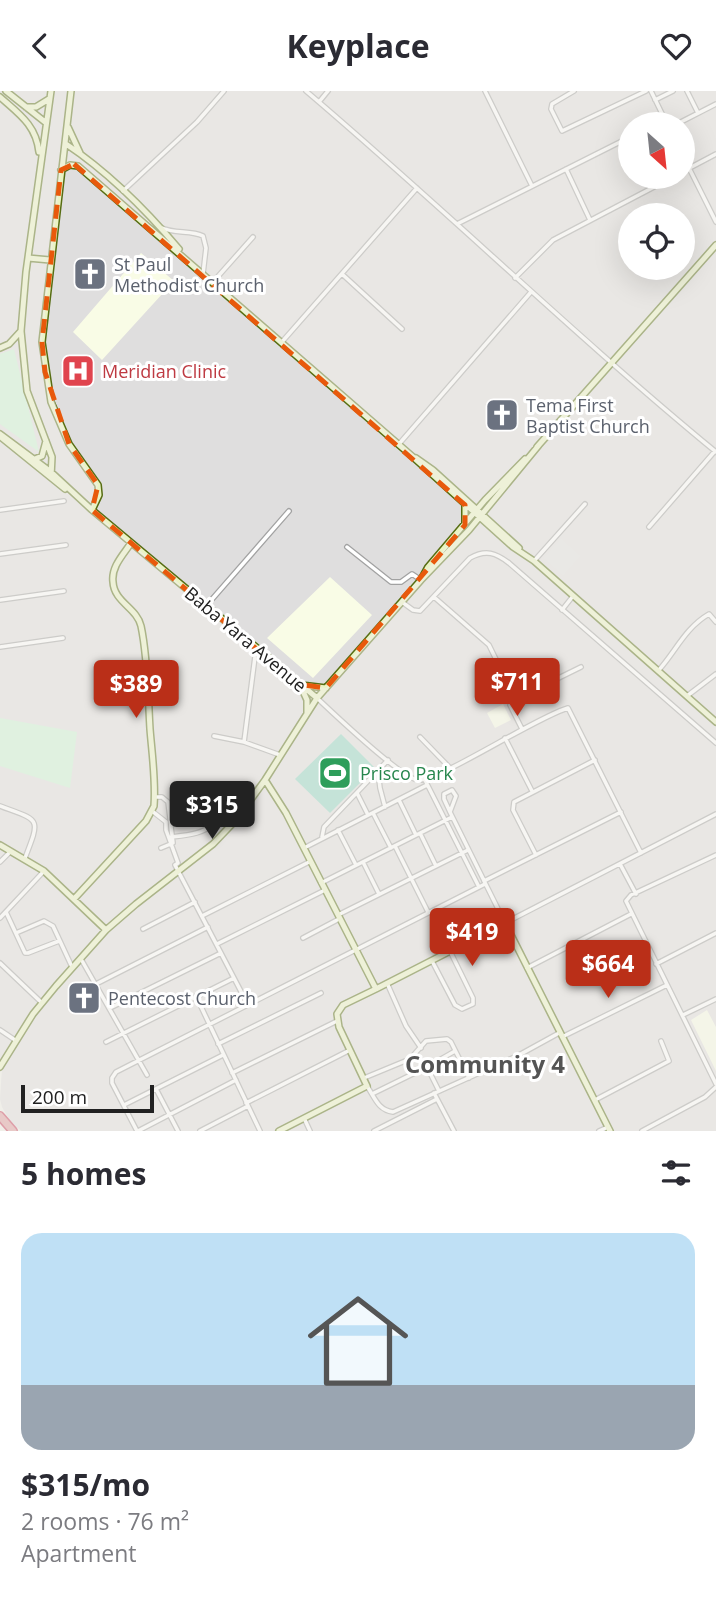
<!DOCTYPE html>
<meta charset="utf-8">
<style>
body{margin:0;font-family:"Open Sans",sans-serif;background:#f2f2f3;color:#2b2b33;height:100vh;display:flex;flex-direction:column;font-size:26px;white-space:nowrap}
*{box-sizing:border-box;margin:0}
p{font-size:23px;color:#7c7c81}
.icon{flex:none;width:38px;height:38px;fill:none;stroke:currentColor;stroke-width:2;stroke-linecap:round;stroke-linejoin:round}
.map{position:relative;height:1040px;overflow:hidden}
.side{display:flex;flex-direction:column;background:#fff;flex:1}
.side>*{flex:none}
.needle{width:46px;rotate:153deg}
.fabs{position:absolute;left:618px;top:21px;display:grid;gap:14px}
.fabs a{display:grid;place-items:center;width:77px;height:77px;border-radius:50%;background:#fff;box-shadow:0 7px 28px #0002;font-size:35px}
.scale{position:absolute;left:21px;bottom:18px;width:133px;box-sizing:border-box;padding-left:7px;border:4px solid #212121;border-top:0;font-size:19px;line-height:24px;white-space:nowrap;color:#212121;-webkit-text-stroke:5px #fff;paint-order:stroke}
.price{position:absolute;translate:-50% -60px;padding:0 16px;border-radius:7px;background:#ba2f18;color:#fff;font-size:23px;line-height:46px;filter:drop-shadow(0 2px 4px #0008)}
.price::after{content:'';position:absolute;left:50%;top:42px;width:21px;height:16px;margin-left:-10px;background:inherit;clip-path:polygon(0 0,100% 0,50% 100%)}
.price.on{background:#222;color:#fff}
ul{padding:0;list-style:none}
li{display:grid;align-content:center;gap:14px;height:371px;padding:0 21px}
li+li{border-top:2px solid #e1e1e2}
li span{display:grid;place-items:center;height:217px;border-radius:21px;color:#555}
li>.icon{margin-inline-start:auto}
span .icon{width:126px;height:126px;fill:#fffc;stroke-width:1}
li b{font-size:30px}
h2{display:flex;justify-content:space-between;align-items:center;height:84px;padding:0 21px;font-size:30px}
header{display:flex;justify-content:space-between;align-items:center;height:91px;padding:0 21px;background:#fff;font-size:32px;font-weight:700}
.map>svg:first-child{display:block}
.residential{fill:#dfdede;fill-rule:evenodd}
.education{fill:#f9fce6}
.park{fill:#ccf4d5}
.pitch{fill:#91d5c4}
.parking{fill:#e1e1e1}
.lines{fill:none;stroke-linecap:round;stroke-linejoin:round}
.street-casing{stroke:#a2a2a2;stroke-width:6}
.secondary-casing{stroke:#576d13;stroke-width:8}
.highway-casing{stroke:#c73d59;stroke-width:10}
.street{stroke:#fff;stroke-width:3.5}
.secondary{stroke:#eaf3c4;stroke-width:5}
.highway{stroke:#dd9b9e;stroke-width:7}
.marked{fill:none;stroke:#e8590c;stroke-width:5;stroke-dasharray:14 9;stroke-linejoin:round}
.labels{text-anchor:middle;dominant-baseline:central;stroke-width:6;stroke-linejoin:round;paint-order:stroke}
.worship-label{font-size:18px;fill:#5b616d;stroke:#fff;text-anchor:start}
.health-label{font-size:18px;fill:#be3a42;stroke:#fff;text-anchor:start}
.street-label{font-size:18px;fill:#212121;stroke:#fff}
.leisure-label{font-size:18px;fill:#27864d;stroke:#fff;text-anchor:start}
.district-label{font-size:24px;font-weight:bold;fill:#545454;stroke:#fff}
</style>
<header><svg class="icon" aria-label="back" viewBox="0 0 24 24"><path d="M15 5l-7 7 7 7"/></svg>Keyplace<svg class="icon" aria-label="heart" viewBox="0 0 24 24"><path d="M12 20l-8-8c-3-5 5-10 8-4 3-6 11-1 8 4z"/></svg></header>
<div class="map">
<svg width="716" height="1040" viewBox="0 0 716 1040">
<rect width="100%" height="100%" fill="#f0efe9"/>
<!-- residential -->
<path class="residential" d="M 0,0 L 716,0 L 716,1040 L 22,1040 L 12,1033 L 2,1016 L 0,1008 L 2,977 L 0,976 ZM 630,33 L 682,33 L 682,86 L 630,86 ZM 630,124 L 682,124 L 682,177 L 630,177 Z"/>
<!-- education -->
<path class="education" d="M 141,162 L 174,190 L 102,269 L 73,241 Z
M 330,486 L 372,524 L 313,587 L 267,547 Z
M 503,613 L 511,629 L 495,637 L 487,622 Z
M 707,919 L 716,936 L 716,980 L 691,929 Z"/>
<!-- park -->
<path class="park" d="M 14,258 L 39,361 L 0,333 L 0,263 Z
M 0,627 L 77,641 L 70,697 L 0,675 Z"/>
<!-- pitch -->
<path class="pitch" d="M 341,643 L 375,677 L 330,722 L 295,688 Z"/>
<!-- parking -->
<path class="parking" d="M 561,448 L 580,465 L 563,484 L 544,467 Z"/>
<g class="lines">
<defs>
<path id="street" d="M 306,0 C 445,118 575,245 716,361
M 485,0 L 532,95
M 574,0 L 552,13 L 551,18 L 562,40 L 646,0
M 651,0 L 667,33
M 687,0 L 698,22
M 655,9 L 673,0
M 319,11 L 328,0
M 654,33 L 665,28
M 677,33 L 716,13
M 682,63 L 716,131
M 566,78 L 590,129
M 682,81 L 716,63
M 123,100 L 197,31 L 224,0
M 457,133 L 630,46
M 162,137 C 175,143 191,139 203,145 L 206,157 L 203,183
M 342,183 L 402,238
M 515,187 L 553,149 L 673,86
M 213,191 L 253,146
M 281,252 L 417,97
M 399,353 L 531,201
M 0,419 L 64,410
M 649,436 L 715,360
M 347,456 L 391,491 L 401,491 L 412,483 L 421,489
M 0,463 L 66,454
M 534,470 L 585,413
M 434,506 L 489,554 L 505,587
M 0,509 L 64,500
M 402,511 L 413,519 L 420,520 L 470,467 C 486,458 496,462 509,472 L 716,652
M 207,514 L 289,420
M 562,519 L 573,505
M 0,556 L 63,547
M 658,580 C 676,560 685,537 709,523 L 716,531
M 687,605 L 716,583
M 317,607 C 333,622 401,687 418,689 C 436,692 538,625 568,617 L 641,762
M 522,638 L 510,614 L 512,610 L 581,576
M 214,645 L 244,651 L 256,558
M 420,646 L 450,677
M 505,647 L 532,700
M 244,651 L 280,664
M 378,680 L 380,697 L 385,716
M 425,689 L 479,796
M 357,702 L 368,724
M 154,706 L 162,706 L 168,711 L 173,752 L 161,757
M 399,709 L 416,744
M 0,715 C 40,730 41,726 25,767
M 152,720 L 166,731 L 166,739 L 178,772 L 175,774 L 247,912
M 450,721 L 456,705 L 452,699 L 444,703 L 444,708 L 450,721 L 505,832 L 716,723
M 373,722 L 391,757
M 338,739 L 356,774
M 420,742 L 436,775
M 171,746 C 189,744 203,743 217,731 L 215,720
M 322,746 L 324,736 L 388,669
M 395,755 L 428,821
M 304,757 L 427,694
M 536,764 L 513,719 L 514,711 L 595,669
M 716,764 L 631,804 L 626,810 L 716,993
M 0,771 L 10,761
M 363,771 L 379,803
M 620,773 L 636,803
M 484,790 L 621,721
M 321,792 L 452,726
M 6,821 L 25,862 L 28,862 L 59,850
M 338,824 L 468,759
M 202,825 L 311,770
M 0,827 L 44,780
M 143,838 L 195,811
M 16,842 L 44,830 L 53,835 L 72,876
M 303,847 L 339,828
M 217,853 L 325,799
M 81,868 L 147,984
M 432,870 L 455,914 L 462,918 L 473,913 L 473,907 L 450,860
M 0,872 L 42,912
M 656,873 L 716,842
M 527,877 L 631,823
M 387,892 L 406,935 L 421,957
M 96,893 L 208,836
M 196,905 L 260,1040
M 110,917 L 221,862
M 683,924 L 716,908
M 0,939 L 15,949
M 562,946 L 667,894
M 106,951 L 234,887
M 218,953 L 321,902
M 427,976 L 455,960
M 232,982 L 337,930
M 364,987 L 410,968 L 426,950 L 447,948 L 451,951 L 469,987
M 367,995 C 375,1007 378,1019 393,1021 L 519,964 L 559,942
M 156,998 L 178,1040
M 434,1002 L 454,1040
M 372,1003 L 427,976 L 439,1000
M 595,1009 L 669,970 L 661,950
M 246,1012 L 350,959
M 124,1014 L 223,964
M 304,1027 L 310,1040
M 137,1040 L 112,992 L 112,987 L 116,981 L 485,793
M 138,1040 L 236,989
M 200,1040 L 248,1015
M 374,1040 L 437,1008
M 599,1040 L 608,1036
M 642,1040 L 705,1006 L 716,996"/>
<path id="secondary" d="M 6,0 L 45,31
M 51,0 L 26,181 L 21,240 L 27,300 L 52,366 L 51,386
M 71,0 L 42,251 L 51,311 L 69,353 L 98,394 L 99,404 L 92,419
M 0,6 C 19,23 36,34 39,61
M 26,16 L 36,16 L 49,8
M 68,36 L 80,62
M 66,53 C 108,81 146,119 179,158
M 61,79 L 70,74 L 78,75 L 413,366 L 513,456 L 534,470 L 716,631
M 28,167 L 50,169
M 0,257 L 9,253 L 21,240
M 0,343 L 51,381 L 92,419 L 317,607
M 2,347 L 65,398
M 537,356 L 716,154
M 416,367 L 433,379 L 519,457
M 35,368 L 42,365 L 46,350
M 465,414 L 465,434
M 422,487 L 428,476 L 485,409 L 525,368
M 301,594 L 326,597
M 302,598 L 307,609 L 307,622
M 265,689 L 286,722 L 376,898 L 505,832 L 610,1040
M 0,754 L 44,780 L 106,839
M 74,808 L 146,730 L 154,715 C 156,690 152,663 150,638 C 148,605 148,568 141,535 C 137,517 114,511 113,491 C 111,476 123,464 131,452
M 0,976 L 33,923 L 56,895 L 106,839 L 136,813 L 213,753 L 236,729 L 265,689 L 317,607 L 421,489 L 469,439 L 539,354
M 279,1040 L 367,995 L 339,936 L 337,923 L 343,914 L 376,898"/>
<path id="highway" d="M 0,1025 L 13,1040"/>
</defs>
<!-- street casing -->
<use href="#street" class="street-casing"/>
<!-- secondary casing -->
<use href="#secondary" class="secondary-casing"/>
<!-- highway casing -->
<use href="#highway" class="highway-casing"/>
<!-- street -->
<use href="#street" class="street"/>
<!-- secondary -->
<use href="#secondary" class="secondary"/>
<!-- highway -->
<use href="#highway" class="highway"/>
</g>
<!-- marked area -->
<path d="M0 0H716V1040H0ZM 74,73 L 465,414 L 465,434 L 326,597 L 298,593 L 92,419 L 98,394 L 69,353 L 45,281 L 42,251 L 61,79 Z" fill="#f0efe9" fill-opacity=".55" fill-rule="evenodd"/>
<path class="marked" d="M 74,73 L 465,414 L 465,434 L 326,597 L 298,593 L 92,419 L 98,394 L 69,353 L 45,281 L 42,251 L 61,79 Z"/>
<!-- icons -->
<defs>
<symbol id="church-square" viewBox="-11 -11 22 22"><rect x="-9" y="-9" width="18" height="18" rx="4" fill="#6b7280" stroke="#fff"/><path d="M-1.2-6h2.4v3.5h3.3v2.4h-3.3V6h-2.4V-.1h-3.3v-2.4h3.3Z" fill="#fff"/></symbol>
<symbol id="hospital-square" viewBox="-11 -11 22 22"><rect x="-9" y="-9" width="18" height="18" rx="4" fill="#e0444e" stroke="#fff"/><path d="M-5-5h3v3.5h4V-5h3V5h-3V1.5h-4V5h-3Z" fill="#fff"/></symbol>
<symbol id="stadium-square" viewBox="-11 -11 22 22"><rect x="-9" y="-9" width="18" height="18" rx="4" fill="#2e9e5b" stroke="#fff"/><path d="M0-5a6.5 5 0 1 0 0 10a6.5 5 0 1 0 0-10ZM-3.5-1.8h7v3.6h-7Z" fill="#fff"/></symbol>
</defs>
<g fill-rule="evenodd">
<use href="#church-square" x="71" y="164" width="38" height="38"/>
<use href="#hospital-square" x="59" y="261" width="38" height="38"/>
<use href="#church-square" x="483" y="305" width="38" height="38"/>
<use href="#stadium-square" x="316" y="663" width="38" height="38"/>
<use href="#church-square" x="65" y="888" width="38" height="38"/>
</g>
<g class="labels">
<!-- worship labels -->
<g class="worship-label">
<text x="114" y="173">St Paul<tspan x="114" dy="21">Methodist Church</tspan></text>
<text x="526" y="314">Tema First<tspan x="526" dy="21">Baptist Church</tspan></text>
<text x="108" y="907">Pentecost Church</text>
</g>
<!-- health labels -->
<g class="health-label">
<text x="102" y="280">Meridian Clinic</text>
</g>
<!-- street labels -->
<g class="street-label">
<text transform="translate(246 548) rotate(40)">Baba Yara Avenue</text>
</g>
<!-- leisure labels -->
<g class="leisure-label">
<text x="360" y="682">Prisco Park</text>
</g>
<!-- district labels -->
<g class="district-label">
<text x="485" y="972">Community 4</text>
</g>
</g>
</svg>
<div class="fabs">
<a><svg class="needle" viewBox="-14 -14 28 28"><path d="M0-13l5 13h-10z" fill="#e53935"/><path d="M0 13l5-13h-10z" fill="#7c7c81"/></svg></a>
<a><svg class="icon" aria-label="locate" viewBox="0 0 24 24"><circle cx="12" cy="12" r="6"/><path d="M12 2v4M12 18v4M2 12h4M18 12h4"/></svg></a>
</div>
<div class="scale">200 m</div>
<b class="price" style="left:517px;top:627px">$711</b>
<b class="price" style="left:136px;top:629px">$389</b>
<b class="price on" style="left:212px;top:750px">$315</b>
<b class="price" style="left:472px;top:877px">$419</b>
<b class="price" style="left:608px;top:909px">$664</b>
</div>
<section class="side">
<h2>5 homes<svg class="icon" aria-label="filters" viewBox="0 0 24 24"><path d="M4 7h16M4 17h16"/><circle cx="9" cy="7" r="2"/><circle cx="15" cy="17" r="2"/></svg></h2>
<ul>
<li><span style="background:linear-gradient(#bfe0f5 70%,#9aa5b1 0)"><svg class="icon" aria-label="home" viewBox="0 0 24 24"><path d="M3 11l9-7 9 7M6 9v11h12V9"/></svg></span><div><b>$315/mo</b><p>2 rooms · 76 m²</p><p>Apartment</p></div></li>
</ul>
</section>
